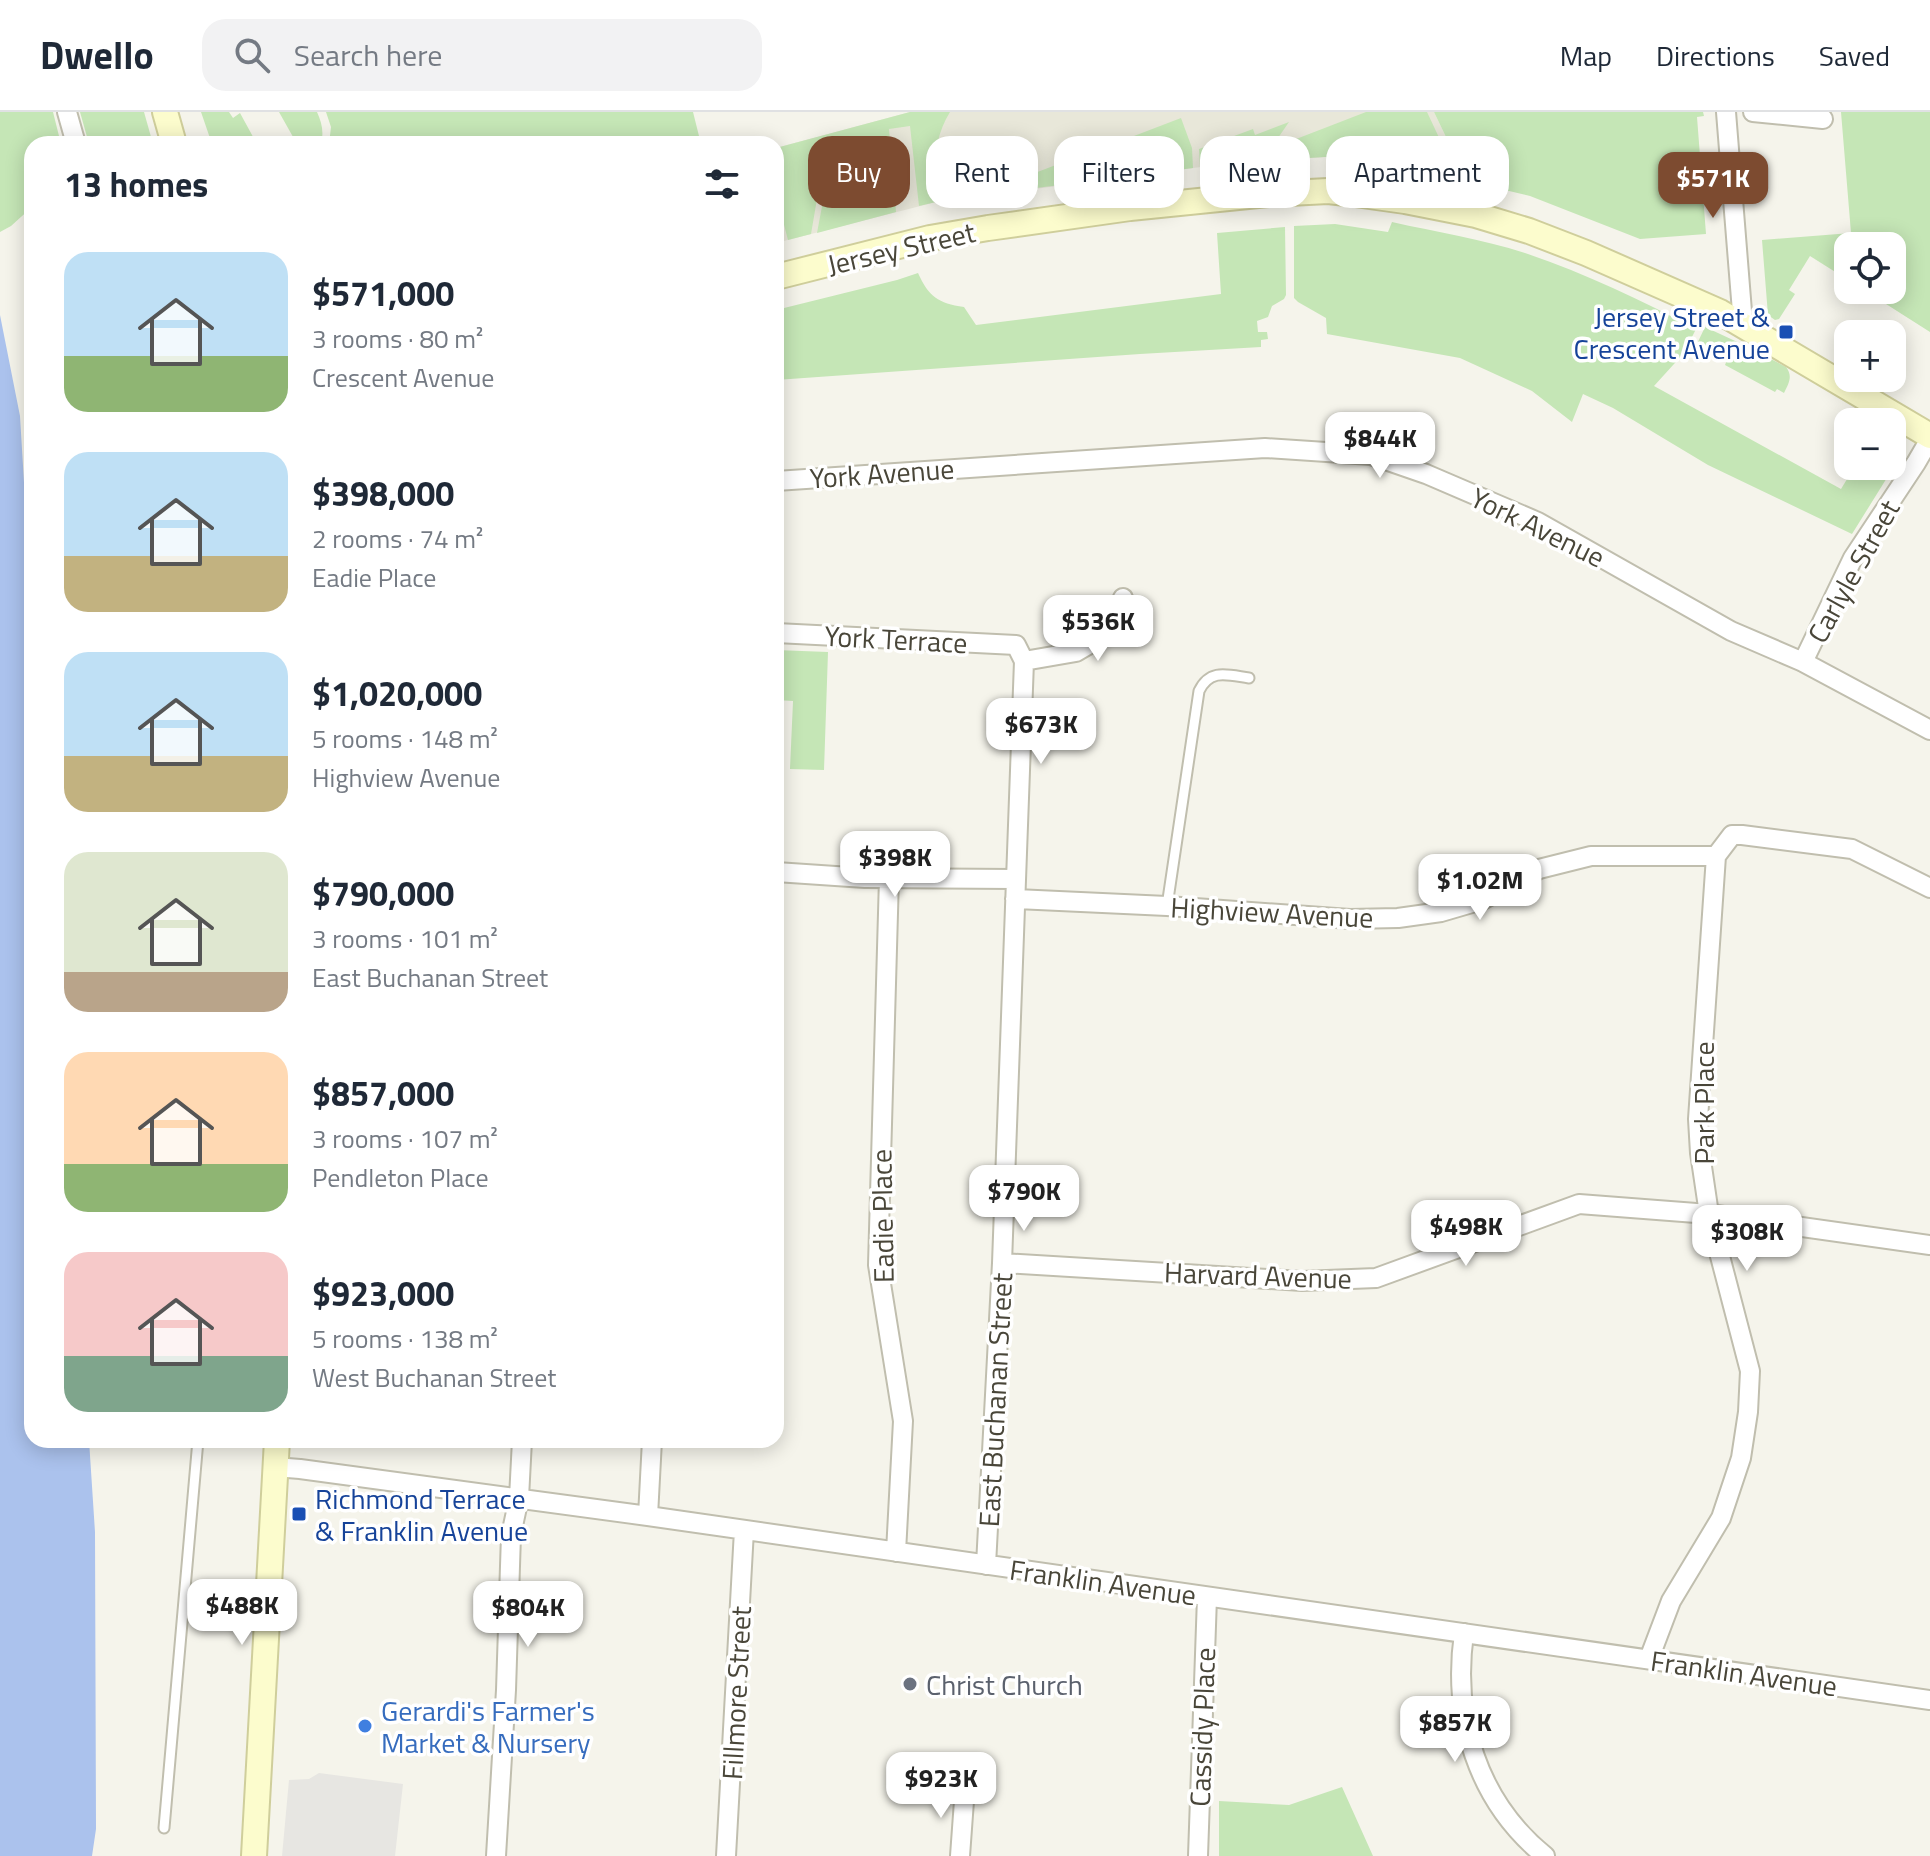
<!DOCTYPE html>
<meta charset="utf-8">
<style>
body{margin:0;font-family:"Titillium Web",sans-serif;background:#f2f2f3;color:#1f2937;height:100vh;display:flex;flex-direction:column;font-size:30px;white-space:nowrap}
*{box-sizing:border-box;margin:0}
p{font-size:26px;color:#747a83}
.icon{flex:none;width:44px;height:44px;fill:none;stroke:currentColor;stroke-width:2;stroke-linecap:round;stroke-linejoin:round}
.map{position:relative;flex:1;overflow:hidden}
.side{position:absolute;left:24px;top:24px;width:760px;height:1312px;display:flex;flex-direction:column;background:#fff;border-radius:24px;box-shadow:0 4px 20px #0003}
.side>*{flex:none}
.guide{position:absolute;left:808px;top:24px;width:760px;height:72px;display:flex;gap:16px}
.tools{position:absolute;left:1834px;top:120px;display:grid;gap:16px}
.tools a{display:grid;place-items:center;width:72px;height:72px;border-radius:16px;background:#fff;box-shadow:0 4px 20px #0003;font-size:40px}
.price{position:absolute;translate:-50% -68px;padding:0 18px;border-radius:16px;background:#fff;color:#222;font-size:26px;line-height:52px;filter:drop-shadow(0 2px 4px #0008)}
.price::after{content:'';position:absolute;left:50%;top:48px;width:24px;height:18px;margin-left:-12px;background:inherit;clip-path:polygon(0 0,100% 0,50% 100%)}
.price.selected{background:#7d4b30;color:#fff}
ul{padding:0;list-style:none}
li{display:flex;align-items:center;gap:24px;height:200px;padding:0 40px}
li span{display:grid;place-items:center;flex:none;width:224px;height:160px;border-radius:24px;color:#555}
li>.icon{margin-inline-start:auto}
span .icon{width:96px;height:96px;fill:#fffc;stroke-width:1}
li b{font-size:34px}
h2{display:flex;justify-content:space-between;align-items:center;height:96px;padding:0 40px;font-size:34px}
.chip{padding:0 28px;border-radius:24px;background:#fff;box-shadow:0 4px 20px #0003;font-size:28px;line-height:72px}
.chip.selected{background:#7d4b30;color:#fff}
header{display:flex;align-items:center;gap:48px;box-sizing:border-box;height:112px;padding:0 40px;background:#fff;border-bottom:2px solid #e0e1e3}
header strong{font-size:38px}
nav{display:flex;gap:44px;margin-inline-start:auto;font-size:28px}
.search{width:560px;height:72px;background:#f2f2f3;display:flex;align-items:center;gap:20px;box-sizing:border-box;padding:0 28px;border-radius:24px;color:#747a83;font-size:30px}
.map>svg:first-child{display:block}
.residential{fill:#e8e7d9}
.green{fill:#c5e6b6}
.parking{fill:#e7e6e2}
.water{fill:#abc2ed}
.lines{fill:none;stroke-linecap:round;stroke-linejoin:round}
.lane-casing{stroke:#c0beae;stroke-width:13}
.street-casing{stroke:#c0beae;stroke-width:22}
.secondary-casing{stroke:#cfce9b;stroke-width:28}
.lane{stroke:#fff;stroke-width:9}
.street{stroke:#fff;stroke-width:18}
.secondary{stroke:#fcfccd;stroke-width:24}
.transit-dot{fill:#1a4fb4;stroke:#fff;stroke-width:3}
.worship-dot{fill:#6b7280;stroke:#fff;stroke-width:3}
.shop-dot{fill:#3f7fe0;stroke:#fff;stroke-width:3}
.labels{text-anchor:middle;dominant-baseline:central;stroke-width:7;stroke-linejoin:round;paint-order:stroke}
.street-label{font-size:28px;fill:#494639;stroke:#fff}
.transit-label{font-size:28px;fill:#164399;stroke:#fff;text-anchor:end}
.worship-label{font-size:28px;fill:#5b616d;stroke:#fff;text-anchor:start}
.shop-label{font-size:28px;fill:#366cbe;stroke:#fff;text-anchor:start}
</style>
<header>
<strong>Dwello</strong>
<div class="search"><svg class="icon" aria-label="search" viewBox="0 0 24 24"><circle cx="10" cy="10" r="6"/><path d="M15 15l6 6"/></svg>Search here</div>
<nav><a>Map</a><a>Directions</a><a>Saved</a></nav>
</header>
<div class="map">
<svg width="1930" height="1744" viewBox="0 0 1930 1744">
<rect width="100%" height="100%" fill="#f5f4eb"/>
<!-- residential -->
<path class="residential" d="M 910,0 L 1434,0 L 1467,69 L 1361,48 L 1326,45 L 1231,51 L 936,90 L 776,131 L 776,36 Z"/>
<!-- green -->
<path class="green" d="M 0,0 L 53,0 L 61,32 L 32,32 L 32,52 L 30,53 L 32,58 L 32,95 L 11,114 L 0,120 Z
M 80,0 L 144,0 L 153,32 L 89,32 Z
M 201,0 L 229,0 L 233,6 L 240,1 L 257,32 L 212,32 Z
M 279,0 L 317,0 C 322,11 324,20 321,32 L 297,32 Z
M 326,0 L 693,0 L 701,32 L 329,32 L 331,15 Z
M 910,0 L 950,0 C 933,27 933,59 936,90 L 919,94 L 910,14 L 889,17 L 896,100 L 817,121 L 823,89 L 817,87 L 811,122 L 788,128 L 776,82 L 776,36 Z
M 1366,0 L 1427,0 L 1458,66 L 1361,48 L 1325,45 L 1275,48 L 1285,32 L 1291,29 Z
M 1434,0 L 1703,0 L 1704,4 L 1697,5 L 1706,122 L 1640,127 L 1530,84 L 1467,69 Z
M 1841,0 L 1930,0 L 1930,220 L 1864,178 L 1892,178 L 1892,134 L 1848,134 L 1848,168 L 1810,144 L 1789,178 L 1795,182 L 1779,207 L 1775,208 L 1768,203 L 1762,128 L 1851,121 Z
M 1181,6 L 1192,36 L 1193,56 L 1126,65 L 1110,53 L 1108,44 L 1133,36 L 1136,31 L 1134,24 Z
M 1289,10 L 1262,49 L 1200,55 L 1199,37 L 1253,17 L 1255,23 Z
M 972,27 L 978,44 L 994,39 L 1002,60 L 991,82 L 964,86 C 962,64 961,46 972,27 Z
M 1096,45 L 1102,63 L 1100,68 L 1012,79 L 1009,71 L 1061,51 L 1063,57 Z
M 1392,110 C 1436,120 1482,127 1525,141 C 1584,161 1641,188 1696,217 L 1684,241 L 1654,274 L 1841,377 L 1855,354 L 1892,354 L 1892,328 L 1902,335 L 1903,340 L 1852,422 L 1708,353 L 1613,296 L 1583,282 L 1572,310 L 1532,279 L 1460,246 L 1327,222 L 1326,206 L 1298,190 L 1294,186 L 1294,114 L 1335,112 L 1388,120 Z
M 1285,115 L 1286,183 L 1284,187 L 1272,194 L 1268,205 L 1257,209 L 1258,220 L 1267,220 L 1268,227 L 1261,228 L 1261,235 L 1140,242 L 776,268 L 776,198 L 897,168 L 918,161 C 929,185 938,191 964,195 L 976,213 L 1221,182 L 1217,121 Z
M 1705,215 L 1746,234 L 1786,255 C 1793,264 1789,271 1784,281 L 1777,277 L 1775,280 L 1725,253 L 1727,248 L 1721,246 L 1719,249 L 1695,236 Z
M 776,538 L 828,540 L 824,658 L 790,657 L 793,589 L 776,588 Z
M 1342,1675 L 1373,1744 L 1219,1744 L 1219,1689 L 1289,1693 Z"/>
<!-- parking -->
<path class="parking" d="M 319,1661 L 403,1672 L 395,1744 L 282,1744 L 289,1668 L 309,1667 Z"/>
<!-- water -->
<path class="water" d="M 0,203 L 20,304 L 32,503 L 32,1328 L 89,1328 L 95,1420 L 96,1717 L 92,1744 L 0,1744 Z"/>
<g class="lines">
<defs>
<path id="lane" d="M 1167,794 L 1199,579 C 1210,556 1228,563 1249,566
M 164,1716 L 198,1328"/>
<path id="street" d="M 67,0 L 76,32
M 1726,0 L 1743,212
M 1753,0 L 1823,7
M 776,369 L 1265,336 L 1371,343 L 1426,362 L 1538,410 L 1731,519 L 1803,550 L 1930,618
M 776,521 L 1016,533 L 1024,549 L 1002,1151 L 986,1453
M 1024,549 L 1076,540 L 1105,523 L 1123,486
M 1803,550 L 1853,446 L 1916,351 L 1930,327
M 776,760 L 865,766 L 1015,767
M 889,766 L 878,1153 L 903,1309 L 896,1440
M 1015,787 L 1167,794 L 1350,807 L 1398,806 L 1441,800 L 1482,788 L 1539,757 L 1591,744 L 1716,744 L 1732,723 L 1742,723 L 1852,737 L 1930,776
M 1002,1151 L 1302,1169 L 1376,1166 L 1579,1092 L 1709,1102 L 1930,1133
M 275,1355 L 300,1357 L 648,1404 L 1930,1588
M 648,1404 L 652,1328
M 1464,1521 C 1452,1605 1477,1689 1545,1744
M 1649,1547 L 1671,1489 L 1721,1406 L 1741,1346 L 1748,1300 L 1750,1259 L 1709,1102 L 1700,1041 L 1698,1007 L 1716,744
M 496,1744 L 506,1578 L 511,1423 L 519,1386 L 522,1328
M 726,1744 L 744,1418
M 960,1744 L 965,1675
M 1198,1744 L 1207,1485"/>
<path id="secondary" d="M 165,0 L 174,32
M 776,165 L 930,126 L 988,116 L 1130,96 L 1268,82 L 1328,79 L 1355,82 L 1405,89 L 1476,103 L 1529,119 L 1586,141 L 1720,200 L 1930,324
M 254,1744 L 277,1328"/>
</defs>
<!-- lane casing -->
<use href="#lane" class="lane-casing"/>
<!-- street casing -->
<use href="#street" class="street-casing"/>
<!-- secondary casing -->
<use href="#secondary" class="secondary-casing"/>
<!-- lane -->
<use href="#lane" class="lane"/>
<!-- street -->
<use href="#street" class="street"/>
<!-- secondary -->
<use href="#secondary" class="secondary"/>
</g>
<!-- markers -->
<g class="transit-dot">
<rect x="1778" y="212" width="16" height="16" rx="4"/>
<rect x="291" y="1394" width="16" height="16" rx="4"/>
</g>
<circle class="worship-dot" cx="910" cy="1572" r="8"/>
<circle class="shop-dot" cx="365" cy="1614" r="8"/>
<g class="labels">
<!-- street labels -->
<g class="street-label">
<text transform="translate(901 136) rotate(-13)">Jersey Street</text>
<text transform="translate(882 361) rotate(-4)">York Avenue</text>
<text transform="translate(1538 415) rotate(26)">York Avenue</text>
<text transform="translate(1853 459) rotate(-61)">Carlyle Street</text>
<text transform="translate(896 527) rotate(3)">York Terrace</text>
<text transform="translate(1272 800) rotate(3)">Highview Avenue</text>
<text transform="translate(1703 991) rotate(-90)">Park Place</text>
<text transform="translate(882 1104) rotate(-91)">Eadie Place</text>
<text transform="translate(1258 1163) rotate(2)">Harvard Avenue</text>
<text transform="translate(995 1288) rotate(-87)">East Buchanan Street</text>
<text transform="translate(1103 1470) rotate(8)">Franklin Avenue</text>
<text transform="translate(1744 1561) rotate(8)">Franklin Avenue</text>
<text transform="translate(736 1581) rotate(-87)">Fillmore Street</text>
<text transform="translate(1202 1615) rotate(-88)">Cassidy Place</text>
</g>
<!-- transit labels -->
<g class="transit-label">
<text x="1770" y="204">Jersey Street &amp;<tspan x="1770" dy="32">Crescent Avenue</tspan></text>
<text x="315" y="1386" text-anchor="start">Richmond Terrace<tspan x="315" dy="32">&amp; Franklin Avenue</tspan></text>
</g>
<!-- worship labels -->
<g class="worship-label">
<text x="926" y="1572">Christ Church</text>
</g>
<!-- shop labels -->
<g class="shop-label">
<text x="381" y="1598">Gerardi's Farmer's<tspan x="381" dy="32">Market &amp; Nursery</tspan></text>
</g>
</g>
</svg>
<div class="tools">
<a><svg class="icon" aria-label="locate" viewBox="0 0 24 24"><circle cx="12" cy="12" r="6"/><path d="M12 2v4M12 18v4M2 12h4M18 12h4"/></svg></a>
<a>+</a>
<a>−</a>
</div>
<b class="price selected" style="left:1713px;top:108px">$571K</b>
<b class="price" style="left:1380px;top:368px">$844K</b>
<b class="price" style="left:1098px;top:551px">$536K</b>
<b class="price" style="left:1041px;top:654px">$673K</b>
<b class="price" style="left:895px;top:787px">$398K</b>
<b class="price" style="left:1480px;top:810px">$1.02M</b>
<b class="price" style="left:1024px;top:1121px">$790K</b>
<b class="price" style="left:1466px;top:1156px">$498K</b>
<b class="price" style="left:1747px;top:1161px">$308K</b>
<b class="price" style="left:242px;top:1535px">$488K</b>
<b class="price" style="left:528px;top:1537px">$804K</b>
<b class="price" style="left:1455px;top:1652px">$857K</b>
<b class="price" style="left:941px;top:1708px">$923K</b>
<div class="guide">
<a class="chip selected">Buy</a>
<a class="chip">Rent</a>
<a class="chip">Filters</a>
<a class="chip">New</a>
<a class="chip">Apartment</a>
</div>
<section class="side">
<h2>13 homes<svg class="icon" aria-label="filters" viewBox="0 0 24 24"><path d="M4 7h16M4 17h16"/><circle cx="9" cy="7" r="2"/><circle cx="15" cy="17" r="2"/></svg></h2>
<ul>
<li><span style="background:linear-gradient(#bfe0f5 65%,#8fb573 0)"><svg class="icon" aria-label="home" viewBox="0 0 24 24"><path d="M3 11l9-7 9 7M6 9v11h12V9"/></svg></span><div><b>$571,000</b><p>3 rooms · 80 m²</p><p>Crescent Avenue</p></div></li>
<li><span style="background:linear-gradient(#bfe0f5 65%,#c2b280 0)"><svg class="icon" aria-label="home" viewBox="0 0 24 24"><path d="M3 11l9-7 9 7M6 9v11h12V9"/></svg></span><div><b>$398,000</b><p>2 rooms · 74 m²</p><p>Eadie Place</p></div></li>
<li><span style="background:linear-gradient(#bfe0f5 65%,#c2b280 0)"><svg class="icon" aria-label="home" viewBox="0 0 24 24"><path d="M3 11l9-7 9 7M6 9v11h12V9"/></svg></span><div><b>$1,020,000</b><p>5 rooms · 148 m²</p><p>Highview Avenue</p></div></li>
<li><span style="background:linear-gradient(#dfe7d0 75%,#b9a48a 0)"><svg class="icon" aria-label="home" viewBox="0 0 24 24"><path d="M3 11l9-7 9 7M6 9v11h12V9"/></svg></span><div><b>$790,000</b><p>3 rooms · 101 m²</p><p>East Buchanan Street</p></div></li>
<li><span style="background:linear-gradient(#ffd9b3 70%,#8fb573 0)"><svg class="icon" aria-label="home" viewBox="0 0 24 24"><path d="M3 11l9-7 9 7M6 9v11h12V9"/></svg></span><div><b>$857,000</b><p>3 rooms · 107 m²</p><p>Pendleton Place</p></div></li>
<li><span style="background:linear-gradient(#f6c9c9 65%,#7fa58c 0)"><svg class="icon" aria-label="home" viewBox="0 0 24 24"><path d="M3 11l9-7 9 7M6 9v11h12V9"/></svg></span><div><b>$923,000</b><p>5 rooms · 138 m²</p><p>West Buchanan Street</p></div></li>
</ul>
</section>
</div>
